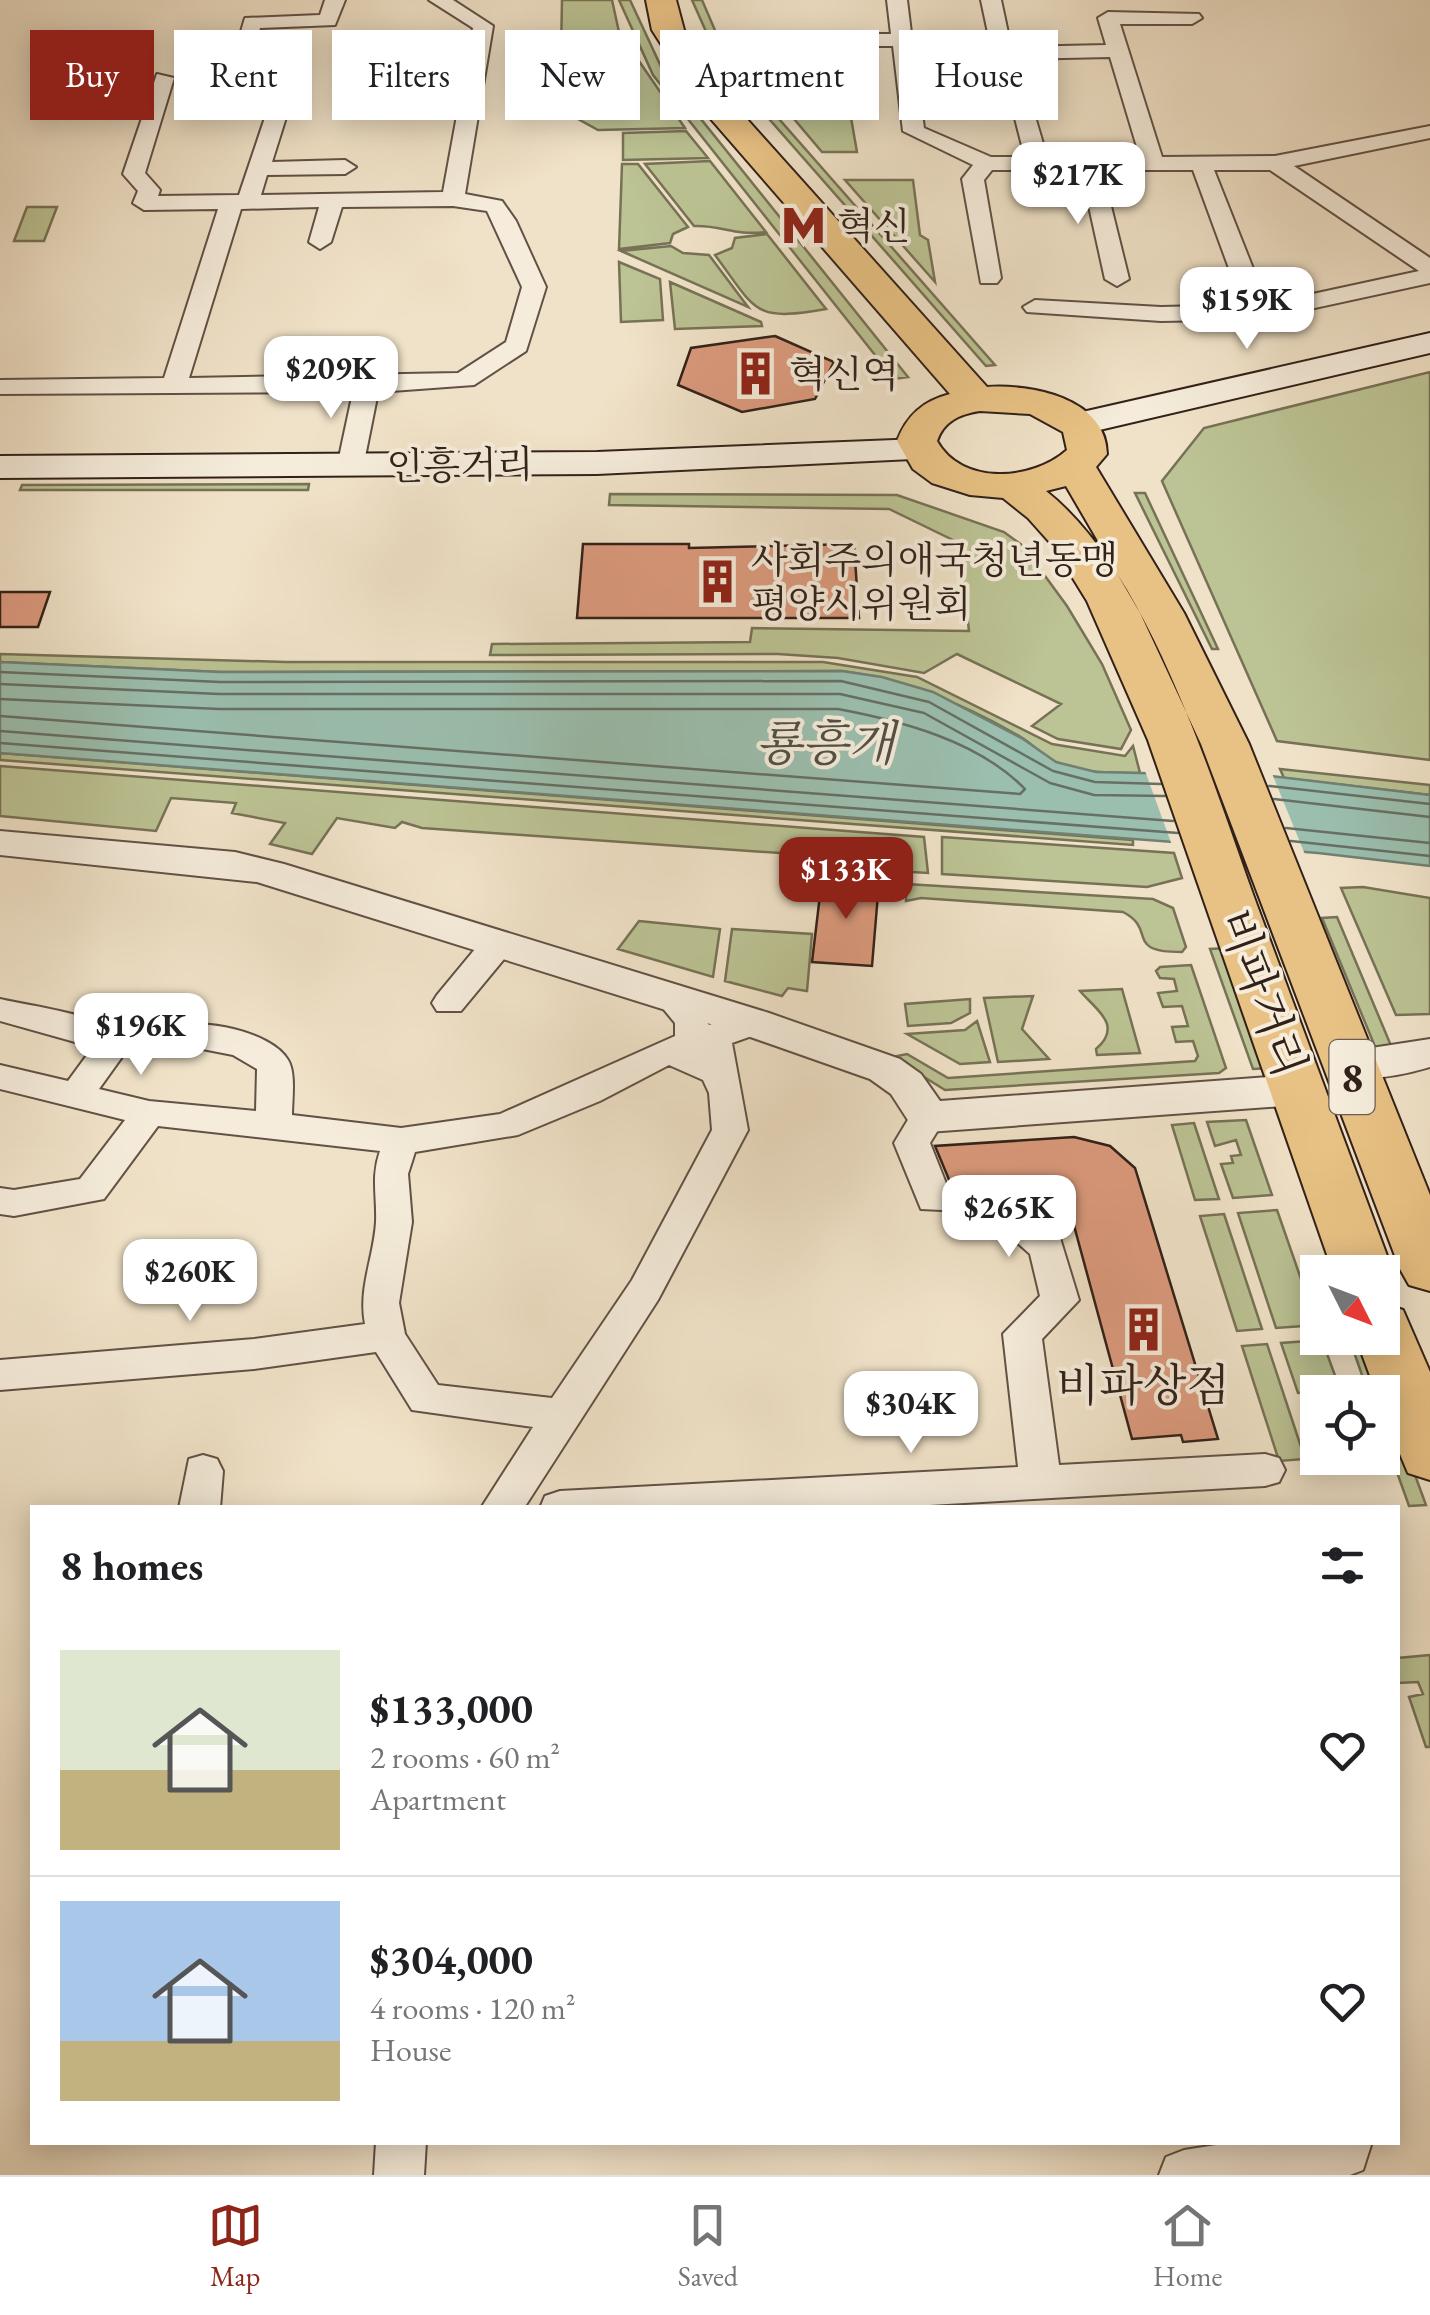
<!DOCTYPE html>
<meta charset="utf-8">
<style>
body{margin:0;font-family:"EB Garamond","Noto Serif KR",serif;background:#f6f6f6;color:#202124;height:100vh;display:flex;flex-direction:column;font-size:38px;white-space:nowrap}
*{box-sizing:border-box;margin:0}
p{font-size:32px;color:#757577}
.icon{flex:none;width:55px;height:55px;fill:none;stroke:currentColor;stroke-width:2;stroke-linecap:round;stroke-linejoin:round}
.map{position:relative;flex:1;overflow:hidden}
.side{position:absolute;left:30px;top:1505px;width:1370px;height:640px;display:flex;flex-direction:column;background:#fff;border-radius:0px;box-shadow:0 5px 25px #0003}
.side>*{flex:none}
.banner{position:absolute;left:30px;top:30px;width:1370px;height:90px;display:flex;gap:20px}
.needle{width:65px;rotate:132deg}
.controls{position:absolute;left:1300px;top:1255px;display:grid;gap:20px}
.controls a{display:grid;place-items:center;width:100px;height:100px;border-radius:0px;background:#fff;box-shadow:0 5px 25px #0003;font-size:50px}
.price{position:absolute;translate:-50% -85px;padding:0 22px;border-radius:20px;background:#fff;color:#222;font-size:32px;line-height:65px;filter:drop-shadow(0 2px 5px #0008)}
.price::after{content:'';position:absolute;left:50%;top:60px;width:30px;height:22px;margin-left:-15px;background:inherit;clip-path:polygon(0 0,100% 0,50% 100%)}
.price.active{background:#8f2418;color:#fff}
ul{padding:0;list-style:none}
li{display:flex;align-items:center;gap:30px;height:250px;padding:0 30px}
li+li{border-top:2px solid #e0e0e0}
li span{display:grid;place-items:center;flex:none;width:280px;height:200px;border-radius:0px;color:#555}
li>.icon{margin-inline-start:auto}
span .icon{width:120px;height:120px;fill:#fffc;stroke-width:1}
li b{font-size:42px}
h2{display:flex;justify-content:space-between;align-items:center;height:120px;padding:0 30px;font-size:42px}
.tag{padding:0 35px;border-radius:0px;background:#fff;box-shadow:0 5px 25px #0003;font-size:35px;line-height:90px}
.tag.active{background:#8f2418;color:#fff}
.tab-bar{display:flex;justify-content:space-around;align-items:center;height:140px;border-top:2px solid #e0e0e0;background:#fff;font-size:28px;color:#757577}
.tab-bar a{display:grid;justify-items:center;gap:5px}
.tab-bar .active{color:#8f2418}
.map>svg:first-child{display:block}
.green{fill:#bcc394;stroke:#777256;stroke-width:2.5}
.water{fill:#9bbfaf;stroke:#718073;stroke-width:2.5}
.pier{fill:#f0e2c8}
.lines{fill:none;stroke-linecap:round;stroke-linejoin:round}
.shore{stroke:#667064;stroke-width:2.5}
.building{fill:#db9a7d;stroke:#322119;stroke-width:2.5}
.minor-casing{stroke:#625145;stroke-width:4}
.tertiary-casing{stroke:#625145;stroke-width:4}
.secondary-casing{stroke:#322119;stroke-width:4}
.primary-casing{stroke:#322119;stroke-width:4}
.minor{fill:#f5ecdb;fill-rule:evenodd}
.tertiary{fill:#f5ecdb;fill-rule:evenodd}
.secondary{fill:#f5ecdb;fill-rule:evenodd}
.primary{fill:#e8c184;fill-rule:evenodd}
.labels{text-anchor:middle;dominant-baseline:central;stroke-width:8;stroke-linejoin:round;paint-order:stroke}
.far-poi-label{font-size:38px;fill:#322119;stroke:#f5ecdb;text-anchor:start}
.far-street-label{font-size:38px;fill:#322119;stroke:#f5ecdb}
.shield{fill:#f5ecdb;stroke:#6c5e53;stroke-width:2.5}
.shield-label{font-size:42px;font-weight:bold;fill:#322119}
.street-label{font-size:45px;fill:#322119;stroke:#f5ecdb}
.poi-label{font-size:45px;fill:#322119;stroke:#f5ecdb}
.water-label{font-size:48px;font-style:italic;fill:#525046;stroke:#f5ecdb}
</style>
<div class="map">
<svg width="1430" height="2175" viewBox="0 0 1430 2175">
<rect width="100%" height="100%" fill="#f0e2c8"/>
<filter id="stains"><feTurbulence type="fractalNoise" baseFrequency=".002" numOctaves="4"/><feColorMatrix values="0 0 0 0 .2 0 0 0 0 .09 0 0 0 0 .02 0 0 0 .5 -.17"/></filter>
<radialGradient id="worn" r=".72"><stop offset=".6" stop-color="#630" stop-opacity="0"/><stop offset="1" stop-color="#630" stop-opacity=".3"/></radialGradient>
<!-- green -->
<path class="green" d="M 562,0 L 612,0 L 619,32 L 685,128 L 598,130 L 560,109 Z
M 619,0 L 630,0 L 664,73 L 908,377 L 894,379 L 653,75 Z
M 692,0 L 702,0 L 717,35 L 758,95 L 995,365 L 986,366 L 749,96 L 708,36 Z
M 739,54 L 840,55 L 857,152 L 822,152 Z
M 686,131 L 708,158 L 623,160 L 623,133 Z
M 710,161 L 766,232 C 733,236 723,225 694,226 L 645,164 Z
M 622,164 L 638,164 L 688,227 L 673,234 L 670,243 L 619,249 Z
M 845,180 L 913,180 L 920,235 L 928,240 L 935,282 Z
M 27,207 L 57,207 L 44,241 L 14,241 Z
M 767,234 L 826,309 C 752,322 757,311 715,255 L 732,248 L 735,238 Z
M 671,246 L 683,253 L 709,255 L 748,307 L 621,251 Z
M 619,262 L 660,279 L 663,320 L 621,322 Z
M 670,282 L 761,322 L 762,326 L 675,329 Z
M 1430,372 L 1430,760 L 1277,741 L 1162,481 L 1204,428 Z
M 309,484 L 308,490 L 20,490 L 22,485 Z
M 1135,493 L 1145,493 L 1218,649 L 1212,649 Z
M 610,494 L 897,495 L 1004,532 L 1023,546 L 1067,606 L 1102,664 L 1131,730 L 1121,749 L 1058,739 L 1032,726 L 1061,704 L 957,654 L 924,673 L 838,658 L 778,654 L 490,655 L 492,644 L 750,642 L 752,628 L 969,631 L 959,543 L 889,509 L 609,505 Z
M 0,654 L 286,662 L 823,662 L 917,677 L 1052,744 L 1125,756 L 1133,746 L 1140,773 C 1113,772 1082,774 1056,762 C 1044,756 1034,746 1024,739 C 967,705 908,680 842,671 L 220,672 L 0,662 Z
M 0,753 L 1133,840 L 1133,845 L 0,760 Z
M 0,766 L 924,837 L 928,873 L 894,871 L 894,861 L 422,828 L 402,822 L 395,828 L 337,818 L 312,854 L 270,844 L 285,823 L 232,813 L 236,803 L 171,798 L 156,831 L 0,816 Z
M 1280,769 L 1430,785 L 1430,795 L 1284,778 Z
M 942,837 L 1174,853 L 1182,878 L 1147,887 L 942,874 Z
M 906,884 L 1153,899 L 1173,908 L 1186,947 L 1182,952 C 1123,952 1158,930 1123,912 L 921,898 L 906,901 Z
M 1363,887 L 1430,898 L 1430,1014 L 1396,1015 L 1341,888 Z
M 1337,917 L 1392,1048 L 1376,1049 L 1322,918 Z
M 639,921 L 720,929 L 713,977 L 618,949 Z
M 732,929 L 812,934 L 807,991 L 788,988 L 782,996 L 725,981 Z
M 1227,948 L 1271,1068 L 1253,1069 L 1210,949 Z
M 1191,965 L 1226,1068 L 1219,1073 L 945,1090 L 892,1057 L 907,1054 L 948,1078 L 1195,1061 L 1198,1056 L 1193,1041 L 1176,1042 L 1172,1027 L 1188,1026 L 1182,1006 L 1163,1007 L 1158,993 L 1177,991 L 1174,979 L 1160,978 L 1156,971 L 1160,967 Z
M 1122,989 L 1140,1053 L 1097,1055 L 1096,1049 C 1124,1025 1095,1009 1080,991 Z
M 1033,996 L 1022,1029 L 1049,1059 L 998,1062 L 984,998 Z
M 970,999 L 970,1013 L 951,1023 L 908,1026 L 905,1004 Z
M 977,1021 L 990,1062 L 960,1064 L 907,1034 L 965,1030 Z
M 1246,1120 L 1272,1195 L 1233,1198 L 1221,1164 L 1233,1163 L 1231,1156 L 1241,1155 L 1236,1140 L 1215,1146 L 1207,1122 Z
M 1194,1123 L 1219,1199 L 1195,1200 L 1172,1125 Z
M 1277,1210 L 1317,1325 L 1276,1328 L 1238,1213 Z
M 1224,1214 L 1262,1329 L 1237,1331 L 1200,1216 Z
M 1349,1338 L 1365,1338 L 1426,1505 L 1409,1506 L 1383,1433 L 1382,1392 L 1368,1392 Z
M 1322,1340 L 1341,1392 L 1318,1392 L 1317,1402 L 1313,1402 L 1310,1392 L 1298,1393 L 1281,1343 Z
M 1267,1344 L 1305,1459 L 1279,1461 L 1242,1346 Z
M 1430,1655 L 1430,1747 L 1426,1747 L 1409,1697 L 1423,1694 L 1418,1682 L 1398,1683 L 1398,1658 Z"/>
<!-- water -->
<path class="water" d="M 0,662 L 220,672 L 842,671 L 882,677 L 933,692 L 1023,739 L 1056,762 L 1096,772 L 1271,776 L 1430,795 L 1430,866 L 1318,853 L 0,753 Z"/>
<!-- pier -->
<path class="pier" d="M 1144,768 L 1271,771 L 1306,857 L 1173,848 Z"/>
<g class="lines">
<!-- shore -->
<path class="shore" d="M 0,672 L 220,682 L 841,681 L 929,702 L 1053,771 L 1095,782 L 1161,784
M 0,684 L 219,694 L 840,694 L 924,713 L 1050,783 L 1094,795 L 1165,796
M 0,699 L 219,709 L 838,709 C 902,721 978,741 1025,789 L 1020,794 L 0,716
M 0,731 L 1173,821
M 0,743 L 1178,833
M 1269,786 L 1430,804
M 1274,799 L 1430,817
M 1286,828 L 1430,843
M 1291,841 L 1430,856"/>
</g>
<!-- building -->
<path class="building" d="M 775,336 L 834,362 L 815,399 L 742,412 L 678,385 L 691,348 Z
M 583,544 L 689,544 L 689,548 L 854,544 L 859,618 L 577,618 Z
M 0,592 L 50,592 L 38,627 L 0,627 Z
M 822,878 L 879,882 L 872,966 L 812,962 Z
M 1074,1137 L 1110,1146 L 1135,1168 L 1218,1439 L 1183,1442 L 1181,1435 L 1132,1439 L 1073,1222 L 1038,1209 L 1018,1189 L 950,1182 L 935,1146 Z"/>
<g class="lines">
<defs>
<path id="minor" d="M 325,0 L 345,0 L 335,25 L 260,28 L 251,59 L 234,55 L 245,18 L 320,15 Z
M 429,0 L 453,0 L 493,26 L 465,194 L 502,201 L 516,221 L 546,287 L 526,351 L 474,385 L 378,392 L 363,467 L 350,475 L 337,467 L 353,392 L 0,394 L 0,380 L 164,378 L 218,209 L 144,210 L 133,203 L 138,191 L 123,174 L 157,74 L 174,78 L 145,173 L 160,190 L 158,196 L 239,195 L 279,76 L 289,70 L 299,76 L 272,162 L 345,160 L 356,167 L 345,174 L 267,175 L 261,195 L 443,192 L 473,28 ZM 453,206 L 487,211 L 522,287 L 506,342 L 458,373 L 189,378 L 241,209 L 319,207 L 309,242 L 320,249 L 331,242 L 342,207 Z
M 887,0 L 907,0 L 913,49 L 991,47 L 981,0 L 1001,0 L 1011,47 L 1106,45 L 1098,18 L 1108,12 L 1199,14 L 1202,18 L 1192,24 L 1120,24 L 1162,157 L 1275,156 L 1430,126 L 1430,138 L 1294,166 L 1430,258 L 1430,283 L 1264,319 L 1161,321 L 1027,312 L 1023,307 L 1035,300 L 1161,307 L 1248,305 L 1230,271 L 1193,170 L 1102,170 L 1129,279 L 1117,286 L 1105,279 L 1081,170 L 992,170 L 984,180 L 1001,278 L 997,283 L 981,283 L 962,179 L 973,165 L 903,131 L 893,46 L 855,46 L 845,40 L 855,34 L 891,34 ZM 1110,57 L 1140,157 L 1047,157 L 1018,59 ZM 997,59 L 1001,64 L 1025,157 L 991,157 L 924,128 L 915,61 L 946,60 L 952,87 L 962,93 L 972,87 L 966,60 ZM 1214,170 L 1270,170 L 1419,271 L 1271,303 L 1254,271 Z
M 497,934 L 509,937 L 513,945 L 509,953 L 461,1011 L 437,1011 L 432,1003 L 437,995 L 485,937 Z
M 673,989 L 685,992 L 709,1025 L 754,1011 L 766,1015 L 771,1023 L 766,1031 L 732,1043 L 748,1130 L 658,1300 L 524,1508 L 481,1508 L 533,1427 L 412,1410 L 376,1352 L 254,1369 L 0,1390 L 0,1360 L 254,1339 L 365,1324 C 358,1288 374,1257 376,1222 C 377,1195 371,1177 380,1151 L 158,1126 L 104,1199 L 14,1216 L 0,1214 L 0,1188 L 14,1190 L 80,1179 L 125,1120 L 0,1089 L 0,1065 L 68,1081 L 93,1047 L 0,1021 L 0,999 C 30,1006 117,1017 132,1043 L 99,1089 L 149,1101 L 256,1111 L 257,1069 L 233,1055 L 172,1043 L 167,1035 L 172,1027 C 201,1018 271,1031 288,1060 C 296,1073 292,1099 292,1115 L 401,1128 L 500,1114 L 675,1036 L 675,1023 L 656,1000 L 661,992 ZM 669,1065 L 703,1080 L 709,1093 L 712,1130 L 632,1280 L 552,1398 L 438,1385 L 405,1334 L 399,1303 L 412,1222 L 408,1174 L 415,1152 L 518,1135 L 600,1101 Z
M 928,1105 L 941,1108 L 946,1117 L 930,1143 L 947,1186 L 1004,1190 L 1060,1238 L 1079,1300 L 1042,1339 L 1059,1465 L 1265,1454 L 1279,1458 L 1285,1470 L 1279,1482 L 1265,1486 L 876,1508 L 540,1508 L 545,1496 L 560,1491 L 1018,1467 L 1003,1334 L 1040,1296 L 1030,1254 L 983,1212 L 921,1209 L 894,1143 L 915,1108 Z
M 203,1455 L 217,1459 L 223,1471 L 220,1508 L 179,1508 L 189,1459 Z
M 376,2142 L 426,2142 L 424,2175 L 374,2175 Z
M 1235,2142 L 1372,2142 L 1363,2170 L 1350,2175 L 1159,2175 L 1166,2157 L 1184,2150 Z"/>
<path id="tertiary" d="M 0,831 L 235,852 L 284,864 L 769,1013 L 900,1059 L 921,1074 L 940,1101 L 1297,1075 L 1312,1080 L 1318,1090 L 1312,1100 L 1297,1105 L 928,1132 L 913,1128 L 891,1094 L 870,1079 L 739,1033 L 257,882 L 0,855 Z
M 1430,1039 L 1430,1067 C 1400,1076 1363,1083 1332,1074 L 1326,1064 L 1332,1054 Z"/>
<path id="secondary" d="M 1430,333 L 1430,353 L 1078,435 L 1065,432 L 1060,424 L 1065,416 L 1078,413 Z
M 920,439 L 933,442 L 938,450 L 933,458 L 597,474 L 0,478 L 0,456 L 597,452 Z"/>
<path id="primary" d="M 646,0 L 676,0 L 684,30 L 728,98 L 987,387 C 1032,384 1106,398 1107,454 L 1096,467 L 1184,613 L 1249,744 L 1430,1195 L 1430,1291 L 1409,1285 L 1400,1269 L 1201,744 L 1140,613 L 1066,486 L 1046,491 C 1152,575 1212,783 1258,908 C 1303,1029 1348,1151 1393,1272 L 1384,1288 L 1382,1272 L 1333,1272 L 1148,740 L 1087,601 L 1053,546 L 1028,518 L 1003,498 L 970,495 L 932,483 L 913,469 L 897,441 C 907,415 923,401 950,394 L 704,111 L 652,30 ZM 980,411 L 1030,414 L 1063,432 L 1067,450 C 1032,481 962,486 937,441 C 944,421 960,414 980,411 Z
M 1382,1303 L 1403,1310 L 1430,1372 L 1430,1480 L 1408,1473 L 1382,1411 L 1382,1392 L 1376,1392 L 1356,1338 L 1382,1338 Z"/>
</defs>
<!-- minor casing -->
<use href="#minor" class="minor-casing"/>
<!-- tertiary casing -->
<use href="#tertiary" class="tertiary-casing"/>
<!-- secondary casing -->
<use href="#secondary" class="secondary-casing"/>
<!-- primary casing -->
<use href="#primary" class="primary-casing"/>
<!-- minor -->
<use href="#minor" class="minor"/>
<!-- tertiary -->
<use href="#tertiary" class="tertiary"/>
<!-- secondary -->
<use href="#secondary" class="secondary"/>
<!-- primary -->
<use href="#primary" class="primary"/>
</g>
<!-- icons -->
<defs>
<symbol id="metro-bare" viewBox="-9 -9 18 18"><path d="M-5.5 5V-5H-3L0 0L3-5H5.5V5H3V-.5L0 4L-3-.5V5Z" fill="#8f2418" stroke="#f5ecdb" stroke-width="2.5" paint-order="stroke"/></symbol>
<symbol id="building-bare" viewBox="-9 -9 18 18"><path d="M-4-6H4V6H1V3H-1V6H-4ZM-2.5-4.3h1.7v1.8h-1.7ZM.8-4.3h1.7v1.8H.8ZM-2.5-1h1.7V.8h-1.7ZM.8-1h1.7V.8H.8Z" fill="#8f2418" stroke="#f5ecdb" stroke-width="2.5" paint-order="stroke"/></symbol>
</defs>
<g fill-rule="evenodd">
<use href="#metro-bare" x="772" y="194" width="63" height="63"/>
<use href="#building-bare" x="724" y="342" width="63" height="63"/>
<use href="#building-bare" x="686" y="550" width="63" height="63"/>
<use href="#building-bare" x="1112" y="1298" width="63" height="63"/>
</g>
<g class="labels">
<!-- far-poi labels -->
<g class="far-poi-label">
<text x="837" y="225">혁신</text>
<text x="789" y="373">혁신역</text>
<text x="751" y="559">사회주의애국청년동맹<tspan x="751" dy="44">평양시위원회</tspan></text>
</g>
<!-- far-street labels -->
<g class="far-street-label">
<text transform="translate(460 465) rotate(-1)">인흥거리</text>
</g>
<!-- shield labels -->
<rect class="shield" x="1329.5" y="1040" width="45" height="74" rx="8"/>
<g class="shield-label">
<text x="1352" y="1077">8</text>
</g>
<!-- street labels -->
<g class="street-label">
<text transform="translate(1263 993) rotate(70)">비파거리</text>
</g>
<!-- poi labels -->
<g class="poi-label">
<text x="1143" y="1385">비파상점</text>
</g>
<!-- water labels -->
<g class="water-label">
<text x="825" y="743">룡흥개</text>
</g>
</g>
<rect width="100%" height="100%" filter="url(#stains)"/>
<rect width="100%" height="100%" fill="url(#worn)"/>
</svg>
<div class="controls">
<a><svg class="needle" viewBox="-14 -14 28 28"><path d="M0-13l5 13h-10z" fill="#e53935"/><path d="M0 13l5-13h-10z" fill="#757577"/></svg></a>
<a><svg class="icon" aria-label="locate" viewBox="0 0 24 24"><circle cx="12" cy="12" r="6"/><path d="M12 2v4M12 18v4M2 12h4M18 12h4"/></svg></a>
</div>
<b class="price" style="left:1078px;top:227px">$217K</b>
<b class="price" style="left:1247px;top:352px">$159K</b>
<b class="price" style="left:331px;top:421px">$209K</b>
<b class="price active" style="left:846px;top:922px">$133K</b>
<b class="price" style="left:141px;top:1078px">$196K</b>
<b class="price" style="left:1009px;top:1260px">$265K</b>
<b class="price" style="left:190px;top:1324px">$260K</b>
<b class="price" style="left:911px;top:1456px">$304K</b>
<div class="banner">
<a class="tag active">Buy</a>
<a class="tag">Rent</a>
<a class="tag">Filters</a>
<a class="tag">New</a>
<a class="tag">Apartment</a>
<a class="tag">House</a>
</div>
<section class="side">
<h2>8 homes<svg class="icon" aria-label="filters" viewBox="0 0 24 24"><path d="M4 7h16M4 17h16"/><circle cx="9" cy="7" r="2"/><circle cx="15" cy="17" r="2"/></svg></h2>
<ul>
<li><span style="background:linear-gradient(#dfe7d0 60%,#c2b280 0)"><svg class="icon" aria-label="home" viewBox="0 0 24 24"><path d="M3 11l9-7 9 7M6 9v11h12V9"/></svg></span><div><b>$133,000</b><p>2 rooms · 60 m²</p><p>Apartment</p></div><svg class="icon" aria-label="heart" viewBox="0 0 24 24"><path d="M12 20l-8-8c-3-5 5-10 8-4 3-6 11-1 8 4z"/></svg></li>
<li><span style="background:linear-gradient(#a9c7e8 70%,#c2b280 0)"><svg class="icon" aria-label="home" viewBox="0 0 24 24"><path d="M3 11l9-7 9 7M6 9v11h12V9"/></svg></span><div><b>$304,000</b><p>4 rooms · 120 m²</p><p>House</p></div><svg class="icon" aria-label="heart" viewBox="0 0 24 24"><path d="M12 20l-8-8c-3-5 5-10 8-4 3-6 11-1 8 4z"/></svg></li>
</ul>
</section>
</div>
<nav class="tab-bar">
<a class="active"><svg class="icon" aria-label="map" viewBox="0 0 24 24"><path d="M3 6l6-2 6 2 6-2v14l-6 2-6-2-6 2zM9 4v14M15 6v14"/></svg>Map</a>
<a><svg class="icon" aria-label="saved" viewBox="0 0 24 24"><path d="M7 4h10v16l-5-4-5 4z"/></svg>Saved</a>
<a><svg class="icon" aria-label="home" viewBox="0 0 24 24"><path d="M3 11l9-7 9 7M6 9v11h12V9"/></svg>Home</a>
</nav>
